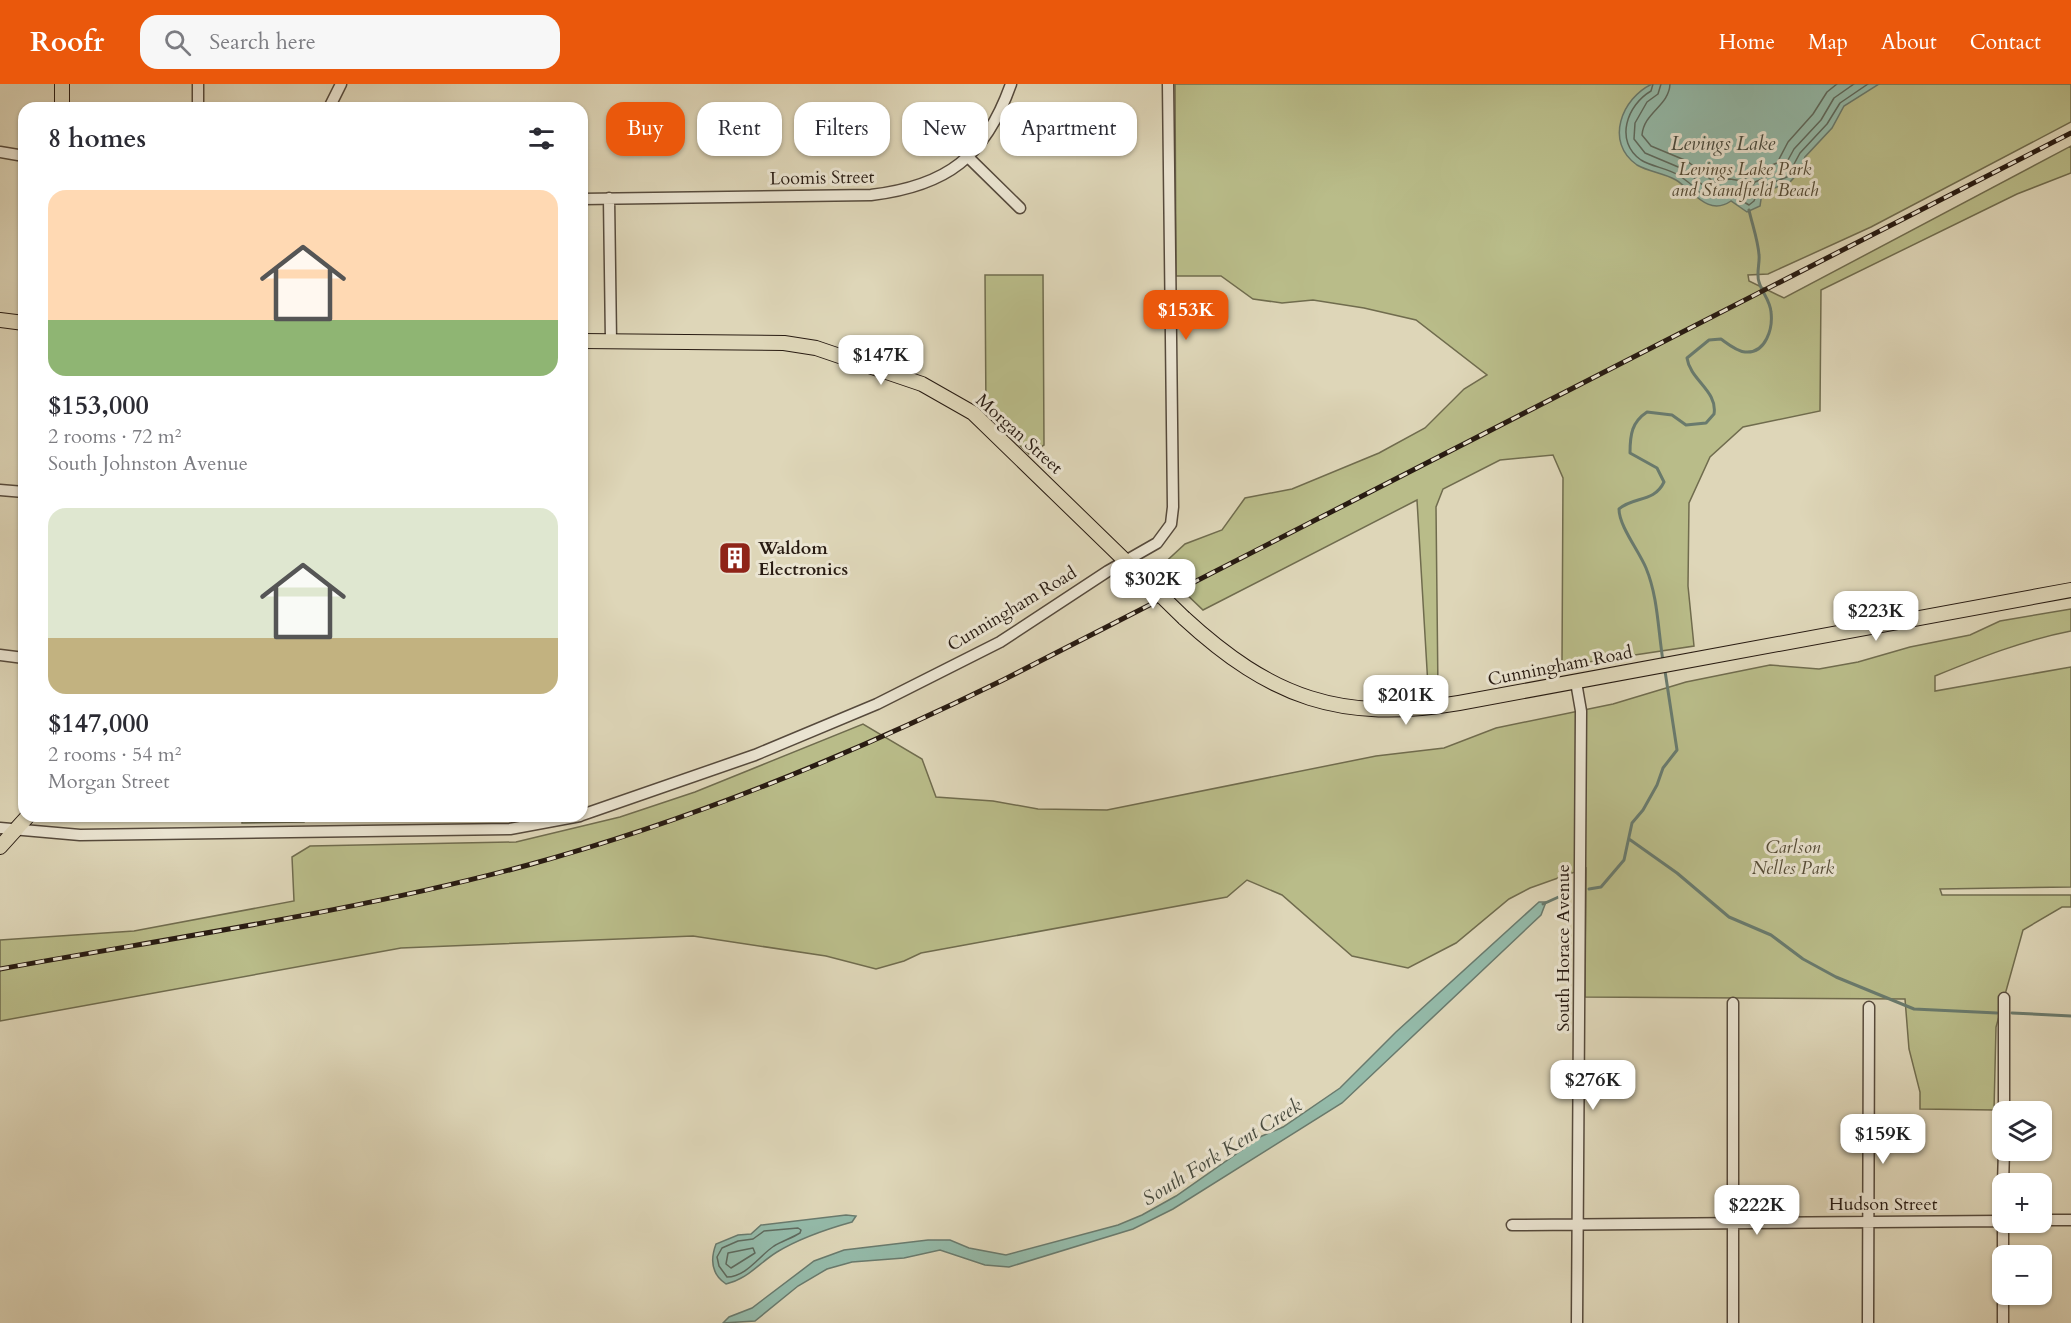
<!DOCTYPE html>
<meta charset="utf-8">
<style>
body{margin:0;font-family:Cardo,serif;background:#f7f7f7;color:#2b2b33;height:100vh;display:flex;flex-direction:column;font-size:22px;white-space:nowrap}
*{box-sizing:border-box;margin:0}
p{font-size:20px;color:#7c7c81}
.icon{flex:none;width:33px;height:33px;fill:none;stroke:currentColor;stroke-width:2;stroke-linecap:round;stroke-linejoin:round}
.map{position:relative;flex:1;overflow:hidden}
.side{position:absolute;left:18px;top:18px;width:570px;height:720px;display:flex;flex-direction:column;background:#fff;border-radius:18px;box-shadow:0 2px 4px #0004}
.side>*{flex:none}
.hud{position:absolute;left:606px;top:18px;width:570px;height:54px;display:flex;gap:12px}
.fabs{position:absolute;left:1992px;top:1017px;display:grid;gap:12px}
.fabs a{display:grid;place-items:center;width:60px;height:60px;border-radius:12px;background:#fff;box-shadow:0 2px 4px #0004;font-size:30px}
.price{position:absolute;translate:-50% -51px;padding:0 14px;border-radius:12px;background:#fff;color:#222;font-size:20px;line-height:39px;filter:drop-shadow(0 2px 3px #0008)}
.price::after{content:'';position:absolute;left:50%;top:36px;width:18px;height:14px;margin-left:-9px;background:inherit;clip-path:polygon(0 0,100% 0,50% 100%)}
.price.current{background:#ea580c;color:#fff}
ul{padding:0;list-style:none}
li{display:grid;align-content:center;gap:12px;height:318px;padding:0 30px}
li span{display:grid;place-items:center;height:186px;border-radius:18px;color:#555}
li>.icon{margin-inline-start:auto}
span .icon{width:108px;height:108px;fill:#fffc;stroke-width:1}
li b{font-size:26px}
h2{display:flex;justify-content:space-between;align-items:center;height:72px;padding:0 30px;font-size:26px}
.chip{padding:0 21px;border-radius:18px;background:#fff;box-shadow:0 2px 4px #0004;font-size:21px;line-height:54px}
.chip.current{background:#ea580c;color:#fff}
header{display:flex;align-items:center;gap:36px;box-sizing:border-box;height:84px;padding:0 30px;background:#ea580c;color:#fff}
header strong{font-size:28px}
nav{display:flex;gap:33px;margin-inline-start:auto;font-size:21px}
.search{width:420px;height:54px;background:#f7f7f7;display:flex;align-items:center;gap:15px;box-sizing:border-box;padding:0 21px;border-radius:18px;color:#7c7c81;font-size:22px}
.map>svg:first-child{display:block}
.green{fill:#b9bc89;stroke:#706c4e;stroke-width:1.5}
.water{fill:#94baa9;stroke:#697a6d;stroke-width:1.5}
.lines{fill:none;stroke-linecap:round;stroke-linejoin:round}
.shore{stroke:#5e6a5e;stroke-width:1.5}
.stream{stroke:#697a6d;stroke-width:3}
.minor-casing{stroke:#564a3c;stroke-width:13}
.major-casing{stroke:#281b12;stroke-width:16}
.minor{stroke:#eae4d1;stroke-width:10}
.major{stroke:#ded6b8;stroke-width:14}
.rail-casing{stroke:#281b12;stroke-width:5}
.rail{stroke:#eae4d1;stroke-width:3;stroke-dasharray:9;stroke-linecap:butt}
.major-bridge-casing{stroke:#281b12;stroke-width:16;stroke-linecap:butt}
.major-bridge{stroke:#ded6b8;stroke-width:14}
.labels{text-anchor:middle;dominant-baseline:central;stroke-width:6;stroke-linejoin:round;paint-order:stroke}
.park-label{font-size:18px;font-style:italic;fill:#544b36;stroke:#eae4d1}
.street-label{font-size:18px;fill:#281b12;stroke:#eae4d1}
.poi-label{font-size:18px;font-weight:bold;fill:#281b12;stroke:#eae4d1;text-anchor:start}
.water-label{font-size:20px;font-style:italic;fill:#484b3f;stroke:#eae4d1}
</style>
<header>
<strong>Roofr</strong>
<div class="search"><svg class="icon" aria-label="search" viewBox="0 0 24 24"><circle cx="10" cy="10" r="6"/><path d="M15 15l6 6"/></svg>Search here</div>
<nav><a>Home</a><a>Map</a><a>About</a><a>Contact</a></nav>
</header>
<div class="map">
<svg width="2071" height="1239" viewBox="0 0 2071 1239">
<rect width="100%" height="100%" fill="#ded6b8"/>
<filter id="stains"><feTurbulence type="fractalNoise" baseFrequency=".00333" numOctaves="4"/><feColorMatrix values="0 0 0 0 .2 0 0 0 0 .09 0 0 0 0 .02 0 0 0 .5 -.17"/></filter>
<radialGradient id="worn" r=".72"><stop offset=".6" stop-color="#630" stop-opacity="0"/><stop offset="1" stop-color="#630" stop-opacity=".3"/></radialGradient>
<!-- green -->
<path class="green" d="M 1175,0 L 2071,0 L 2071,38 L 1871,143 L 1768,190 L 1748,191 L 1749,197 L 1784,214 L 2071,62 L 2071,89 L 2017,110 L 1821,206 L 1820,327 L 1743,343 L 1710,373 L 1689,419 L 1688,502 L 1694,562 L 1562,582 L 1563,394 L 1553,371 L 1500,376 L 1443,405 L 1436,423 L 1438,608 L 1428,602 L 1417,416 L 1203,526 L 1159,484 L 1185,460 L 1222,446 L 1245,414 L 1292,405 L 1379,369 L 1425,344 L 1464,305 L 1487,291 L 1416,236 L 1364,224 L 1313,216 L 1282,219 L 1253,215 L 1221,192 L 1176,192 Z
M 1043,191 L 1044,361 L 1029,370 L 986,330 L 985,191 Z
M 2071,525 L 2071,547 C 2024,556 1979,574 1935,592 L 1935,607 L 2071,583 L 2071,803 L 1940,805 L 1942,811 L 2071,811 L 2071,823 L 2062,823 L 2023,846 L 1996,943 L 1994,1026 L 1920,1025 L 1920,1008 L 1909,965 L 1905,915 L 1585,913 L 1586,784 L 1530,804 L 1509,815 L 1456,859 L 1408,884 L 1352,872 L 1282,811 L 1247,796 L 1227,813 L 921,869 L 904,877 L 876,885 L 826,872 L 693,852 L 401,864 L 0,937 L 0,856 L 134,847 L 294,817 L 292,773 L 310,762 L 516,758 L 620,733 L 695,708 L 863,640 L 922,675 L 936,713 L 993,717 L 1038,725 L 1107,726 L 1376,672 L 1444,664 L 1496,644 L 1613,620 L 1686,598 L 1770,581 L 1819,585 L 1858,578 L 1910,563 L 1970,551 L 2000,537 Z
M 242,732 L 304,732 L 304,738 L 242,739 Z"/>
<!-- water -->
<path class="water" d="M 1652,0 L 1879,0 L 1844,22 L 1832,44 L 1805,73 L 1800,87 L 1790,98 L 1762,109 L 1760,122 L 1747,128 L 1731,117 C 1708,133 1692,106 1676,96 C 1664,89 1649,88 1637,81 C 1604,58 1622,14 1652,0 Z
M 1539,818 L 1546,818 L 1541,831 L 1342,1019 L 1173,1125 L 1133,1145 L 1009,1183 L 985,1181 L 940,1166 L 904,1174 L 852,1178 L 827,1185 L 798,1202 L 755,1237 L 723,1239 L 729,1233 L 752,1224 L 814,1177 L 844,1166 L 928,1156 L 950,1156 L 969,1164 L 1006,1171 L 1118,1141 L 1142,1131 L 1176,1112 L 1262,1052 L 1283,1043 L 1340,1004 L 1396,948 Z
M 846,1131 L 856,1132 L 852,1138 C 827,1145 800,1154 777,1168 C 759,1179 748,1195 726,1200 C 711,1190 710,1176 716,1160 L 738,1151 L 751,1150 L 761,1141 Z"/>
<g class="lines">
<!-- shore -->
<path class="shore" d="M 1653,0 L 1651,7 C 1627,21 1614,57 1641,76 C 1652,83 1668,84 1680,92 C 1708,111 1694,116 1732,111 L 1749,121 L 1754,117 L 1759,104 L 1787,93 L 1800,69 L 1827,40 L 1840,19 L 1868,0
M 1661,0 L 1658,10 L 1647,18 L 1635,39 L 1634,55 L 1645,69 L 1683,85 L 1709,106 L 1732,104 L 1746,111 L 1755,98 L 1782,87 L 1794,65 L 1821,36 L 1834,14 L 1854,0
M 1670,0 C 1669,22 1644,28 1642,51 L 1651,62 L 1687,77 L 1714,98 L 1730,95 L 1742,97 L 1752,89 L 1777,79 L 1788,58 L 1813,30 L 1827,8 L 1837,0
M 798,1144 L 801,1146 L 800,1149 C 792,1154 782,1157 774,1162 C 759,1172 746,1193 727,1193 L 719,1182 L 717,1173 L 722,1164 L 738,1157 L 753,1155 L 764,1147 Z
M 753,1164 L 755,1169 L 731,1184 L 726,1180 L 728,1169 Z"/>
<!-- stream -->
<path class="stream" d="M 1663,577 C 1658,546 1658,513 1646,484 C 1639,467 1619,442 1619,425 C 1634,412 1654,419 1664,398 L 1657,384 L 1630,369 C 1630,350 1632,338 1647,328 L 1672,331 L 1686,341 L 1706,339 L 1714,330 C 1718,307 1690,296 1687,274 L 1709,256 L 1721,255 C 1728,260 1736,267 1745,268 C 1766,270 1773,244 1771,228 C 1770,216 1762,209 1759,198 C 1756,190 1760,179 1759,171 C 1758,156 1752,140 1749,126
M 1629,755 L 1677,789 L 1729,833 L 1771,851 L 1803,875 L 1836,893 L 1914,925 L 1997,929
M 1589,805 L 1601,803 L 1624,776 L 1632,739 L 1643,726 L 1657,701 L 1663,684 L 1677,666 L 1665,587
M 1543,820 L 1563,811
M 2012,929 L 2071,932"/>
<defs>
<path id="minor" d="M 198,24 L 198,0
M 329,24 L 341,0
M 0,68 L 24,72
M 968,73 L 1020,124
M 609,114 L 611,257
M 582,115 L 871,111 C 947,102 985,73 1011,0
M 0,406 L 24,408
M 0,571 L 24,574
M 1576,598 L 1581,627 L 1577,1239
M 582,731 L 755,671 L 877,620 L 1000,558 L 1108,487 L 1157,459 L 1171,440 L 1173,423 L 1168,0
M 0,744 L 80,751 L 510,745 L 580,732
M 1733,919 L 1733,1239
M 2004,1028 L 2004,914
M 2003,1100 L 2004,1066
M 2042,1136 L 2071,1136
M 1512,1141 L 2002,1137
M 2003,1172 L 2003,1138
M 1868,1239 L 1869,923
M 2003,1239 L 2003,1210"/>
<path id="major" d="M 62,0 L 62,24
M 0,236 L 24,239
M 582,257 L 784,259 L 816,264 L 922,300 L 973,329 L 1144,495
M 1184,534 C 1271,614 1341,639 1459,619 L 2071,506
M 0,763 L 28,732"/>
</defs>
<!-- minor casing -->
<use href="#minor" class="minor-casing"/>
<!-- major casing -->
<use href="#major" class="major-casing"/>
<!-- minor -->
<use href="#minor" class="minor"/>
<!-- major -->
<use href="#major" class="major"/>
<defs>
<path id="rail" d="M 0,885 C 176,853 354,828 528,781 C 693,736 850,671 1003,596 L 2071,49"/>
</defs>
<!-- rail casing -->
<use href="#rail" class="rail-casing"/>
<!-- rail -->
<use href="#rail" class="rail"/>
<defs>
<path id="major-bridge" d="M 1144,495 L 1184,534"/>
</defs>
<!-- major-bridge casing -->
<use href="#major-bridge" class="major-bridge-casing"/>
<!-- major-bridge -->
<use href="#major-bridge" class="major-bridge"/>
</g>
<!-- icons -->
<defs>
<symbol id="building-square" viewBox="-11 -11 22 22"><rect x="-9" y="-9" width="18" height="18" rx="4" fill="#8f2418" stroke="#eae4d1"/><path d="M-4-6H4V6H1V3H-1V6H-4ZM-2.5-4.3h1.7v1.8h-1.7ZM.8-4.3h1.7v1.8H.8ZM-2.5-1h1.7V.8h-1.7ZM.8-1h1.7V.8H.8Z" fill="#fff"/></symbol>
</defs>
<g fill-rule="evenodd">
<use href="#building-square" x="716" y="455" width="38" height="38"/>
</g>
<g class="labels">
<!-- park labels -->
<g class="park-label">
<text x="1745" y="85">Levings Lake Park<tspan x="1745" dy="21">and Standfield Beach</tspan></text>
<text x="1793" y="763">Carlson<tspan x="1793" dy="21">Nelles Park</tspan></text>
</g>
<!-- street labels -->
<g class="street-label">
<text transform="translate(822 94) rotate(-1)">Loomis Street</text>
<text transform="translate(1019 350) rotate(42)">Morgan Street</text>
<text transform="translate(1012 525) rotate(-31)">Cunningham Road</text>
<text transform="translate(1560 582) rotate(-11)">Cunningham Road</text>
<text transform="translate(1563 864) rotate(-90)">South Horace Avenue</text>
<text x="1883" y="1120">Hudson Street</text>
</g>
<!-- poi labels -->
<g class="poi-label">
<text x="758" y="464">Waldom<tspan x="758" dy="21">Electronics</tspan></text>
</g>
<!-- water labels -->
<g class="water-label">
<text x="1723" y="59">Levings Lake</text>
<text transform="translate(1222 1068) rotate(-32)">South Fork Kent Creek</text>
</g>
</g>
<rect width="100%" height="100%" filter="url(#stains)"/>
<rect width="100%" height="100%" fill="url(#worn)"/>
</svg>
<div class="fabs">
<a><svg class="icon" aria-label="layers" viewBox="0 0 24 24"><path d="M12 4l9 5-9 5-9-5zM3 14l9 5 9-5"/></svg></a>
<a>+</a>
<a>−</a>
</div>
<b class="price current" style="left:1186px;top:257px">$153K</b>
<b class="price" style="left:881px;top:302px">$147K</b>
<b class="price" style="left:1153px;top:526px">$302K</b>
<b class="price" style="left:1876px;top:558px">$223K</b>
<b class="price" style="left:1406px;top:642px">$201K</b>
<b class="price" style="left:1593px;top:1027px">$276K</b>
<b class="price" style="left:1883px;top:1081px">$159K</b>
<b class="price" style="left:1757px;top:1152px">$222K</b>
<div class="hud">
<a class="chip current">Buy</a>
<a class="chip">Rent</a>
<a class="chip">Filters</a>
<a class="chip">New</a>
<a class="chip">Apartment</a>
</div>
<section class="side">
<h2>8 homes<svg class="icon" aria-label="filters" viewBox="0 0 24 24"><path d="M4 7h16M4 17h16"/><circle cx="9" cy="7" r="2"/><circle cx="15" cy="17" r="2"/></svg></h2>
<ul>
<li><span style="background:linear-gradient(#ffd9b3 70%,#8fb573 0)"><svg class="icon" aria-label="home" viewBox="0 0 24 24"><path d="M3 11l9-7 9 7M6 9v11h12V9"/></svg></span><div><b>$153,000</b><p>2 rooms · 72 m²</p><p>South Johnston Avenue</p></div></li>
<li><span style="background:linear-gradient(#dfe7d0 70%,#c2b280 0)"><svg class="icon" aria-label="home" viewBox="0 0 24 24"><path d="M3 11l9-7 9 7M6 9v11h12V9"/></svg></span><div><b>$147,000</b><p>2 rooms · 54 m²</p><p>Morgan Street</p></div></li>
</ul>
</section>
</div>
